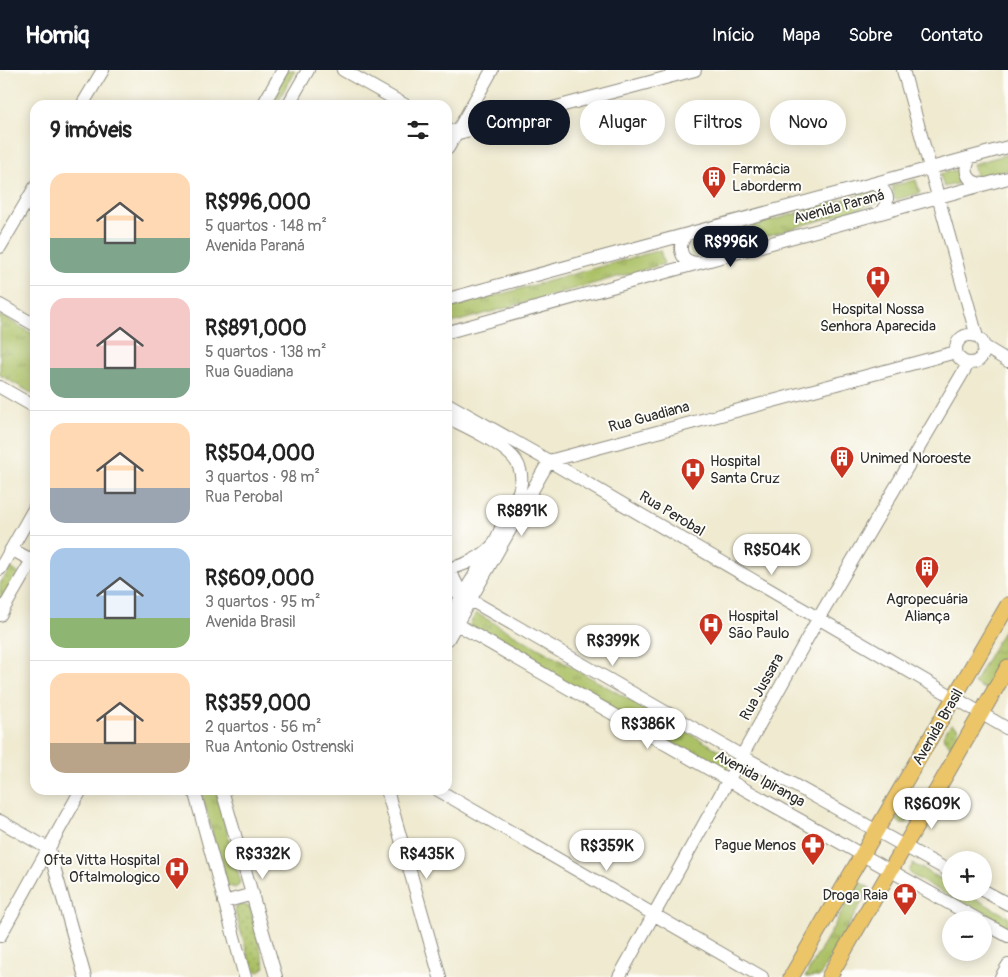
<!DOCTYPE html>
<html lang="pt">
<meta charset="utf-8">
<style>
body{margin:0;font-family:Pangolin,sans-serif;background:#f2f2f2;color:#222;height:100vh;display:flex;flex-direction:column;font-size:19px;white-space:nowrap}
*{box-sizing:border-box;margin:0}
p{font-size:16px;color:#767676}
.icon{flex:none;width:28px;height:28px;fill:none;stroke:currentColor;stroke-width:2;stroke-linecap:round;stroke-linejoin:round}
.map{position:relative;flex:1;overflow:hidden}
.sheet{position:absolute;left:30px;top:30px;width:422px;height:695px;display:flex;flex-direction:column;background:#fff;border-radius:15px;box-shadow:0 2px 12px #0003}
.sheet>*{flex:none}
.top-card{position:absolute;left:468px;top:30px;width:465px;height:45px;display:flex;gap:10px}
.fabs{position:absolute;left:942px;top:781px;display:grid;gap:10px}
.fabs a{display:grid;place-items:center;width:50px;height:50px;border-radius:50%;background:#fff;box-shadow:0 2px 12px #0003;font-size:25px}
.price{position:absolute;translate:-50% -42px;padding:0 11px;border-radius:18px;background:#fff;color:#222;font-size:16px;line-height:32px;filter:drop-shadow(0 1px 2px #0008)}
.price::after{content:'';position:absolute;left:50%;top:30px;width:15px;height:11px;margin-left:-8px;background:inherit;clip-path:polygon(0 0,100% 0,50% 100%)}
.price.current{background:#111827;color:#fff}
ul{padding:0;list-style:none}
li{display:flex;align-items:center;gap:15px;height:125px;padding:0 20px}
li+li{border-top:1px solid #e0e0e0}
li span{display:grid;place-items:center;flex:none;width:140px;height:100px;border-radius:15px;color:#555}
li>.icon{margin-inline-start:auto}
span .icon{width:60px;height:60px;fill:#fffc;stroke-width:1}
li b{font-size:21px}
h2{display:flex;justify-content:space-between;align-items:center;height:60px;padding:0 20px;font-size:21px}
.chip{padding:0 18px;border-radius:22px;background:#fff;box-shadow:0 2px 12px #0003;font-size:18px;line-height:45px}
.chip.current{background:#111827;color:#fff}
header{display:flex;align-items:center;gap:30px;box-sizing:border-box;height:70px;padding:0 25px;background:#111827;color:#fff}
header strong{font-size:24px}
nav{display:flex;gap:28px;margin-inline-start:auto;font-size:18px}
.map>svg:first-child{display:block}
.grass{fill:url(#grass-dots);stroke:#6c7648}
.park{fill:url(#park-tufts);stroke:#6c7648}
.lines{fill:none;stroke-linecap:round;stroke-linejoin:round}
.minor-casing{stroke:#8d8a7e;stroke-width:14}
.major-casing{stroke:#8d8a7e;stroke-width:17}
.minor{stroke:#fff;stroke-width:12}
.major{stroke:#ecc569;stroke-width:15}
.labels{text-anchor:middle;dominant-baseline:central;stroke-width:4;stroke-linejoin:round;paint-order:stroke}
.poi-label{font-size:15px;fill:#2b2b2b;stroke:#fdfcf7;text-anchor:start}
.street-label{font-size:15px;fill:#2b2b2b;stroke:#fdfcf7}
</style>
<header>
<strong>Homiq</strong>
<nav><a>Início</a><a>Mapa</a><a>Sobre</a><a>Contato</a></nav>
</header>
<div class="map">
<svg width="1008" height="907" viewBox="0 0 1008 907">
<defs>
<pattern id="grass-dots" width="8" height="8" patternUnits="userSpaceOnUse" patternTransform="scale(1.25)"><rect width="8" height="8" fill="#acc166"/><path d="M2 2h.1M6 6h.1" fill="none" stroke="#8c9d54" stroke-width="1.8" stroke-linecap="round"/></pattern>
<pattern id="park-tufts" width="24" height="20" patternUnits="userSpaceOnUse" patternTransform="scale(1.25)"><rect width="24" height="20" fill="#acc166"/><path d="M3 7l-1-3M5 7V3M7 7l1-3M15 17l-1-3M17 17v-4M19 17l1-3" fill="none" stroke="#8c9d54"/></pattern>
</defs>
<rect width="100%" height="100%" fill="#fdfcf7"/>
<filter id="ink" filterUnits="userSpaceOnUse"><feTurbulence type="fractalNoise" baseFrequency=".02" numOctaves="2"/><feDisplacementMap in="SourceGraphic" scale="10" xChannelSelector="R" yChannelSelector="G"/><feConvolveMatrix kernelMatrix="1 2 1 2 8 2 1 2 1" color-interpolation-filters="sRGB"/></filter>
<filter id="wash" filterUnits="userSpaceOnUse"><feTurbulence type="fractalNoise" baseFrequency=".0096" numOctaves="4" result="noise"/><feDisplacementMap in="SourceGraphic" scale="20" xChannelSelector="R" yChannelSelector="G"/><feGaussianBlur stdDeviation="1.12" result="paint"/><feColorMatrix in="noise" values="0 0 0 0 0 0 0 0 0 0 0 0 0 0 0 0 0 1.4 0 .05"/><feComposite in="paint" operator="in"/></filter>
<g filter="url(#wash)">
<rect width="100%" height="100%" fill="#efead0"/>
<!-- grass -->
<path class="grass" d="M 11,498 L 18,503 L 0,538 L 0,513 Z
M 951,654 L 957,657 L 959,662 L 951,678 L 943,666 Z
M 904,734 L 912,745 L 907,753 L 902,755 L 896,750 Z
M 240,834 L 250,837 L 265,897 L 259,902 L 252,899 L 235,842 L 236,837 Z"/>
<!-- park -->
<path class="park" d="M 287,0 L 295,0 L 276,35 L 267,35 Z
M 1008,84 L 1008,100 L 977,109 L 973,94 Z
M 960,99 L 963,112 L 944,117 L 940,104 Z
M 916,110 L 920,123 L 895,130 L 892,116 Z
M 876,120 L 879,133 L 692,188 L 688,175 Z
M 660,180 L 664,194 L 448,254 L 448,239 Z
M 0,245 L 35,265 L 35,325 L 0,305 Z
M 476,543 L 733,688 L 725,702 L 468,558 Z
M 1008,552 L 1008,580 L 986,620 L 974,613 Z
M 201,720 L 216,720 L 240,810 L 239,815 L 235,818 L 226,815 Z
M 913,794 L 951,814 L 951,822 L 966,823 L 1008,847 L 1008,859 L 912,805 L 909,801 Z
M 859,812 L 870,818 L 819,907 L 805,907 Z"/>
</g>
<g filter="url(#ink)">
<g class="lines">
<defs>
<path id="minor" d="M 343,0 L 405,35
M 903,0 L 977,267
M 82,35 L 103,0
M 263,35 L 283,0
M 288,35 L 308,0
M 448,59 L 455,64 L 695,0
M 448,78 L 492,0
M 971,87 C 962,100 967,113 983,114
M 875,114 C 889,122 891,131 880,143
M 686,165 C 677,177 680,192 697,193
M 0,177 L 35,117
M 448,229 L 1008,77
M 0,235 L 35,255
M 448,262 L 1008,108
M956 279a14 14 0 1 1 28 0a14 14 0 1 1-28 0Z
M 985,277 L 1008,291
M 0,317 L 35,337
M 448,334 L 549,391 L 1008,659
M 448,348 C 466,356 505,375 516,391 C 530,413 513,433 504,452 C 500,459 497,470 492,476 C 482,487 462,497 448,498
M 492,476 L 448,549 L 728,710 L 979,850
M 11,479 L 35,492
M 0,499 L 35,437
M 448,503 L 454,509 L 462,525
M 448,517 L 742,686 L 951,802
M 0,545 L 35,485
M 448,569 L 549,391 L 956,282
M 194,720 L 245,907
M 222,720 L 276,907
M 387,720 L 440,907
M 438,720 L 762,907
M 0,751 L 49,779 L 85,907
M 984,821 L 1008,834
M 224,832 L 253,824
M 984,853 L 1008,866
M 0,866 L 81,720
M 619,907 L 818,549 L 968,294
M 1001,907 L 1008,895"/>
<path id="major" d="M 791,907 L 1008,535
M 829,907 L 1008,597"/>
</defs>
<!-- minor casing -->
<use href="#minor" class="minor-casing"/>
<!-- major casing -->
<use href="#major" class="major-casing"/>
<!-- minor -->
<use href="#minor" class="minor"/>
<!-- major -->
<use href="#major" class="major"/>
</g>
</g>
<!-- icons -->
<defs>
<symbol id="building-pin" viewBox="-11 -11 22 30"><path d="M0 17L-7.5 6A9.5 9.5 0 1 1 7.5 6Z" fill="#c8321e" stroke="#fdfcf7"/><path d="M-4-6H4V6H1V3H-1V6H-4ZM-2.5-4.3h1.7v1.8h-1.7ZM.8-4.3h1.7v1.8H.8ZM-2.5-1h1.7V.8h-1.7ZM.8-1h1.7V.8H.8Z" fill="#fff"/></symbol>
<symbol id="hospital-pin" viewBox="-11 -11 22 30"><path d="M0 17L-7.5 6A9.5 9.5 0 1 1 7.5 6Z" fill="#c8321e" stroke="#fdfcf7"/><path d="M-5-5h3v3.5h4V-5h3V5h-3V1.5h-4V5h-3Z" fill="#fff"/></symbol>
<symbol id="pharmacy-pin" viewBox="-11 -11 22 30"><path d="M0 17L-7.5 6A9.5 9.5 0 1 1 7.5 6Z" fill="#c8321e" stroke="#fdfcf7"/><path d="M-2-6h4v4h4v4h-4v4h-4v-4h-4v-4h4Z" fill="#fff"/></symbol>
</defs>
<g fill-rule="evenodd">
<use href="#building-pin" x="700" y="94" width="28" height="38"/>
<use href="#hospital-pin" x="864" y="194" width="28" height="38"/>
<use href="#building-pin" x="828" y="374" width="28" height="38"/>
<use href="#hospital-pin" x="679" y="386" width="28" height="38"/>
<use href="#building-pin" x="913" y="484" width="28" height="38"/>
<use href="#hospital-pin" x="697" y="541" width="28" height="38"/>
<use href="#pharmacy-pin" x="799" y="761" width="28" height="38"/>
<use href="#hospital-pin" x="163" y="785" width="28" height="38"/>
<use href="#pharmacy-pin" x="891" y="811" width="28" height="38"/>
</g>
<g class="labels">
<!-- poi labels -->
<g class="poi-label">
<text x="732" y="99">Farmácia<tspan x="732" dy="17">Laborderm</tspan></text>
<text x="878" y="239" text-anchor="middle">Hospital Nossa<tspan x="878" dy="17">Senhora Aparecida</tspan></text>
<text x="860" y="388">Unimed Noroeste</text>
<text x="710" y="391">Hospital<tspan x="710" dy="17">Santa Cruz</tspan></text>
<text x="927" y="529" text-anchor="middle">Agropecuária<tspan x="927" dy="17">Aliança</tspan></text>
<text x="728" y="546">Hospital<tspan x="728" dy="17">São Paulo</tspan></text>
<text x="796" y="775" text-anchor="end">Pague Menos</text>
<text x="160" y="790" text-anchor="end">Ofta Vitta Hospital<tspan x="160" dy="17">Oftalmologico</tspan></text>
<text x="888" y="825" text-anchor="end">Droga Raia</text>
</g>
<!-- street labels -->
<g class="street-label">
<text transform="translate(839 137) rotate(-15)">Avenida Paraná</text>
<text transform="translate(649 347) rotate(-15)">Rua Guadiana</text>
<text transform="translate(672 444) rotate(31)">Rua Perobal</text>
<text transform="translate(762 617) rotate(-61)">Rua Jussara</text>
<text transform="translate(938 657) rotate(-60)">Avenida Brasil</text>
<text transform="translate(760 709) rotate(29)">Avenida Ipiranga</text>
</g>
</g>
</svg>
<div class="fabs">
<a>+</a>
<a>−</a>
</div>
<b class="price current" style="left:731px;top:198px">R$996K</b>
<b class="price" style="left:522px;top:467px">R$891K</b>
<b class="price" style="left:772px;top:506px">R$504K</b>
<b class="price" style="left:613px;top:597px">R$399K</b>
<b class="price" style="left:648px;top:680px">R$386K</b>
<b class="price" style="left:932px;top:760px">R$609K</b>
<b class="price" style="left:607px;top:802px">R$359K</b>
<b class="price" style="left:263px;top:810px">R$332K</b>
<b class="price" style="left:427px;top:810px">R$435K</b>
<div class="top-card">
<a class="chip current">Comprar</a>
<a class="chip">Alugar</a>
<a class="chip">Filtros</a>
<a class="chip">Novo</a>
</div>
<section class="sheet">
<h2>9 imóveis<svg class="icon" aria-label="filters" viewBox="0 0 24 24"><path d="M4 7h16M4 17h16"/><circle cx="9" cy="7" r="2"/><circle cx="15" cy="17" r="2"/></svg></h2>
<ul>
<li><span style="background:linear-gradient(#ffd9b3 65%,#7fa58c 0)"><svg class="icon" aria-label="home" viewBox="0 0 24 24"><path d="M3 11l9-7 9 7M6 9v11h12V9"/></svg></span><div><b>R$996,000</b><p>5 quartos · 148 m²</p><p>Avenida Paraná</p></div></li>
<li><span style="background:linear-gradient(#f6c9c9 70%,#7fa58c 0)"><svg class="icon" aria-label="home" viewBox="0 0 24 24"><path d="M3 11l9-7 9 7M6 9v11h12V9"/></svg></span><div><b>R$891,000</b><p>5 quartos · 138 m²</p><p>Rua Guadiana</p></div></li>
<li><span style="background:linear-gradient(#ffd9b3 65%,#9aa5b1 0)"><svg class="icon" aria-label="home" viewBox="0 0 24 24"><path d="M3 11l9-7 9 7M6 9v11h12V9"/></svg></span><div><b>R$504,000</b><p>3 quartos · 98 m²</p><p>Rua Perobal</p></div></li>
<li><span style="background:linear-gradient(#a9c7e8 70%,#8fb573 0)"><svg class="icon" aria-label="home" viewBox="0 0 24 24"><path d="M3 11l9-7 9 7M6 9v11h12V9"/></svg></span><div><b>R$609,000</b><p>3 quartos · 95 m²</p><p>Avenida Brasil</p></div></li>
<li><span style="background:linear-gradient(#ffd9b3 70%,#b9a48a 0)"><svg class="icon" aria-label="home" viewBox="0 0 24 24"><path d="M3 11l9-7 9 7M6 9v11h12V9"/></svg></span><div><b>R$359,000</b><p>2 quartos · 56 m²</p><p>Rua Antonio Ostrenski</p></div></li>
</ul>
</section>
</div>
